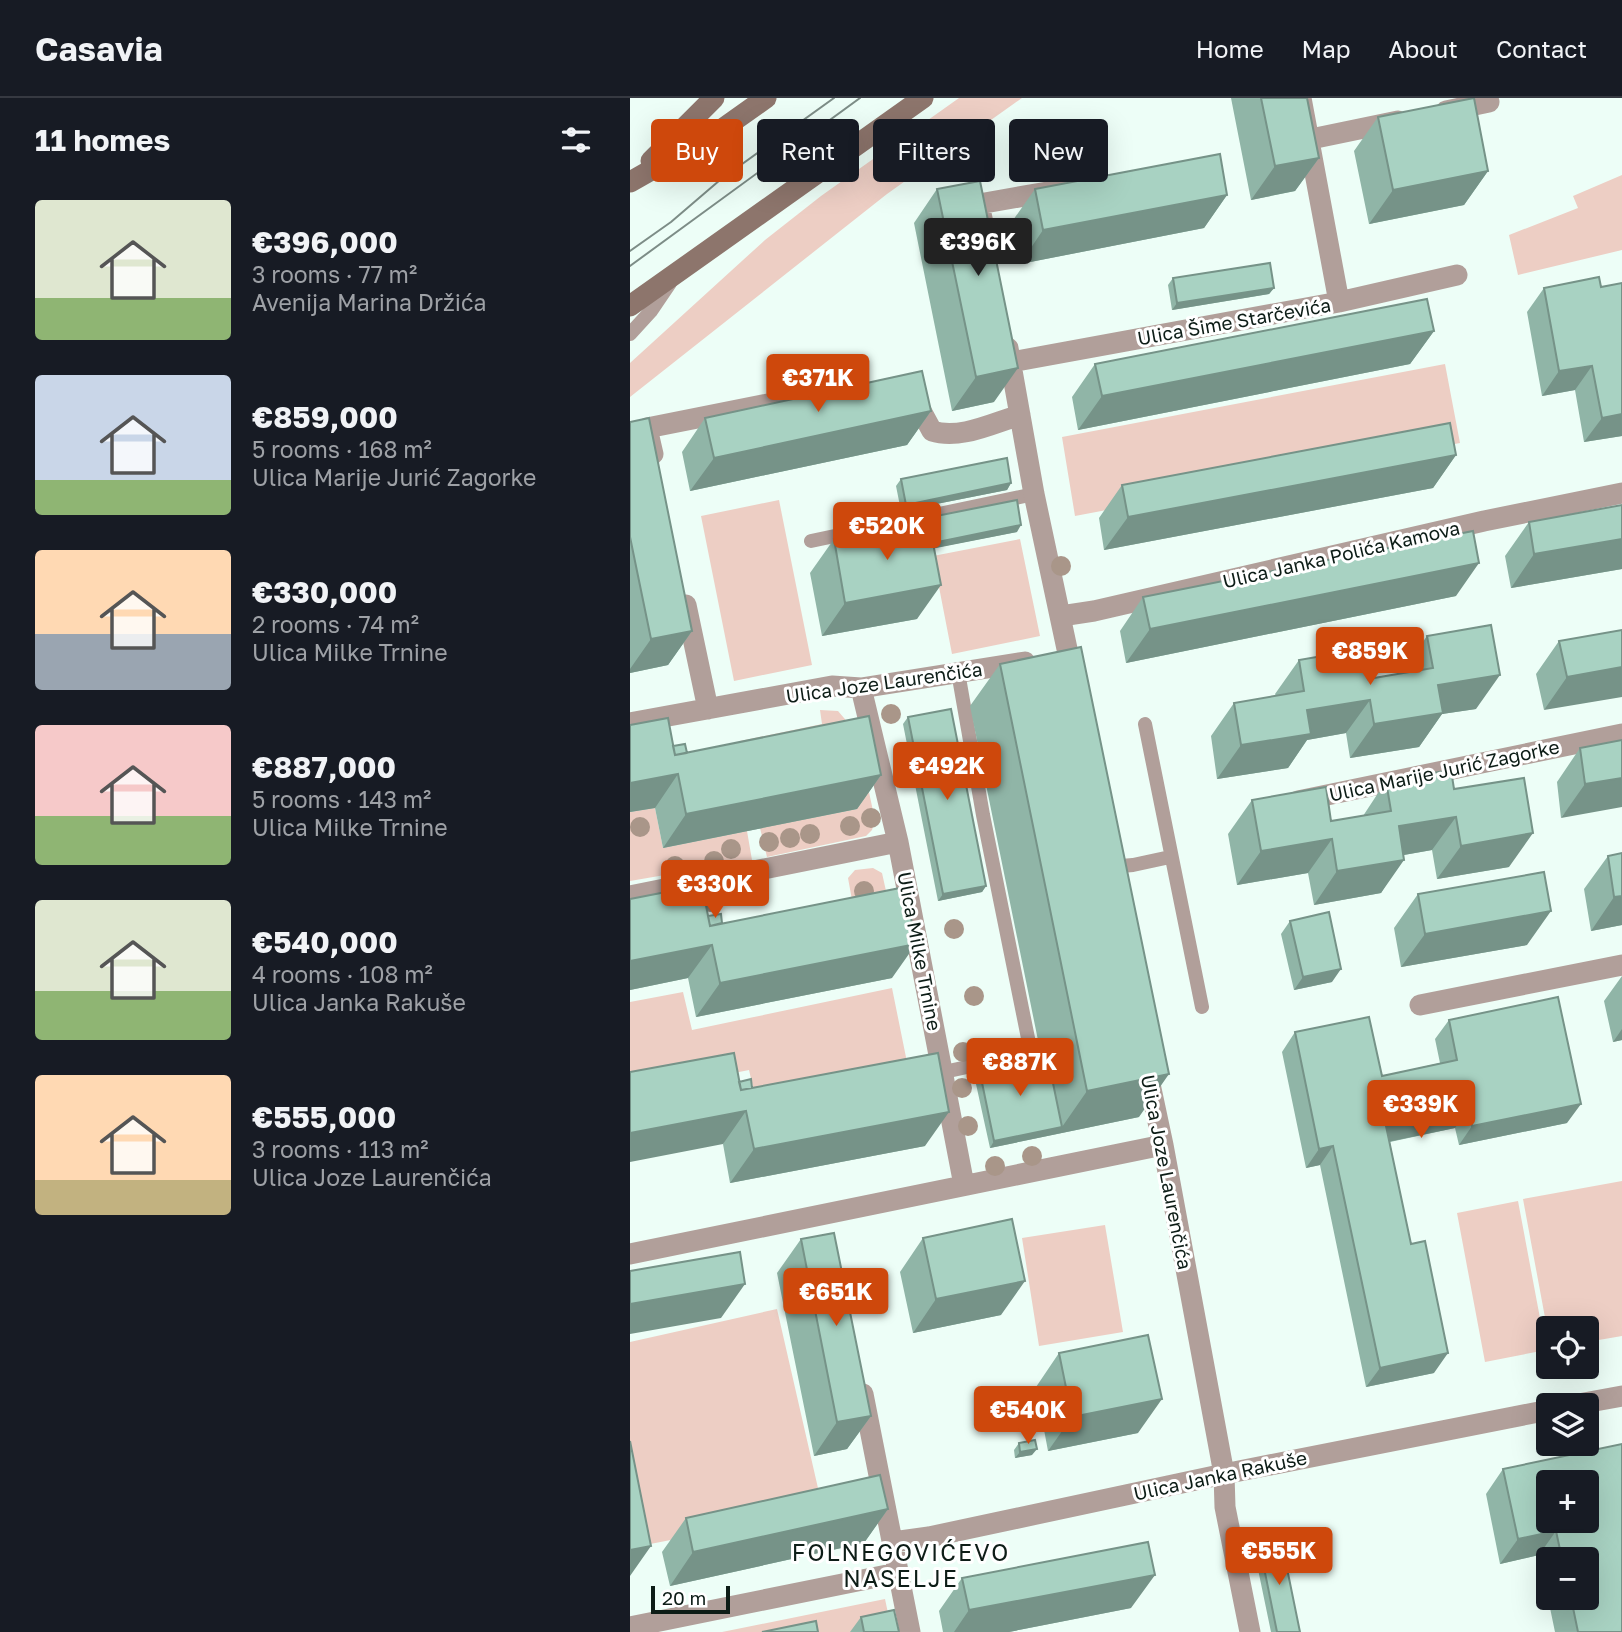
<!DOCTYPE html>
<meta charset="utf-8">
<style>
body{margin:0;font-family:"Golos Text",sans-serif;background:#242831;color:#f1f3f6;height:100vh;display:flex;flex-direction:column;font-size:26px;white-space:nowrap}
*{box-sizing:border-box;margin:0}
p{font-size:23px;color:#9ea1a6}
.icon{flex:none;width:38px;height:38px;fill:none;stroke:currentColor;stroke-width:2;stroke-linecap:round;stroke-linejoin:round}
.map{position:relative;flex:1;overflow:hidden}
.drawer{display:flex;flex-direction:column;background:#171b24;width:630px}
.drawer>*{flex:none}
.guide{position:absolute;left:21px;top:21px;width:665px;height:63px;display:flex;gap:14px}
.tools{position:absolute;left:906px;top:1218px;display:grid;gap:14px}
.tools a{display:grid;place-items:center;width:63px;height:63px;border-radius:7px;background:#171b24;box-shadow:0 7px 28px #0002;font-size:35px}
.scale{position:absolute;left:21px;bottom:18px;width:79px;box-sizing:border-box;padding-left:7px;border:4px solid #0d1d17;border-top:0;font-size:19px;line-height:24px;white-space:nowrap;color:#0d1d17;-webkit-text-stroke:5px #fff;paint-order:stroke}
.price{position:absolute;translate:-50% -60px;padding:0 16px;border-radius:7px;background:#ce480c;color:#fff;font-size:23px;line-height:46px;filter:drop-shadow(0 2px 4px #0008)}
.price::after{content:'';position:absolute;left:50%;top:42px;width:21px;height:16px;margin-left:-10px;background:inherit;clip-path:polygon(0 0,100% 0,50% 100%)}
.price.current{background:#222;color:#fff}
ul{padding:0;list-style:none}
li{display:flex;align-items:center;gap:21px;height:175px;padding:0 35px}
li span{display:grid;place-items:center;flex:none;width:196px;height:140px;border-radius:7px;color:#555}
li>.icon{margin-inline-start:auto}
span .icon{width:84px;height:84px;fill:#fffc;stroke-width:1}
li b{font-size:30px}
h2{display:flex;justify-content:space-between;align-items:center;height:84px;padding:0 35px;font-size:30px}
.tag{padding:0 24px;border-radius:7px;background:#171b24;box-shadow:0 7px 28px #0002;font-size:24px;line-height:63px}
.tag.current{background:#ce480c;color:#fff}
header{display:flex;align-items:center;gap:42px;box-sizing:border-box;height:98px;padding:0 35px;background:#171b24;border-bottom:2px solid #363941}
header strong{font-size:33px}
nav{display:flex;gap:38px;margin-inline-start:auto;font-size:24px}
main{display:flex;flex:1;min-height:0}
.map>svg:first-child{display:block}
.green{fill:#edcec4}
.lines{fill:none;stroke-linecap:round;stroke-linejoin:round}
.lane{stroke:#b19f9a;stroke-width:14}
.street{stroke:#b19f9a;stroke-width:21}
.secondary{stroke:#8d756c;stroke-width:21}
.tram{stroke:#7d8d87;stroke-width:2}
.tree{fill:#a99689}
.wall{fill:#90b5a7;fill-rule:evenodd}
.shaded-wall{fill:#769388}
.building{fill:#a8d2c2;stroke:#769388;stroke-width:2;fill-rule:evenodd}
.labels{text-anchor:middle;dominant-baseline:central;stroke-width:6;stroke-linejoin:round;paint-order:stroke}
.street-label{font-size:19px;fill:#0d1d17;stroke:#fff}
.quarter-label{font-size:23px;letter-spacing:2px;fill:#0d1d17;stroke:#fff}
</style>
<header>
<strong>Casavia</strong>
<nav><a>Home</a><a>Map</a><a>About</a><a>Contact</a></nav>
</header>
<main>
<section class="drawer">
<h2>11 homes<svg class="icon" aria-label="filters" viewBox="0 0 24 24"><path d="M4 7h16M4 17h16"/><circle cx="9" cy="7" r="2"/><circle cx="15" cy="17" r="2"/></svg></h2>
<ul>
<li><span style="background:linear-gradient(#dfe7d0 70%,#8fb573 0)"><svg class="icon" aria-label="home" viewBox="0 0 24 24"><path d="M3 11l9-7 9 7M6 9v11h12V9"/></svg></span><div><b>€396,000</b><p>3 rooms · 77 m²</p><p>Avenija Marina Držića</p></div></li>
<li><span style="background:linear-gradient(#c9d6e8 75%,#8fb573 0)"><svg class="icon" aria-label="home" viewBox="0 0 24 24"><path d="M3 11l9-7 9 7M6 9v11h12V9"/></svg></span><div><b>€859,000</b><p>5 rooms · 168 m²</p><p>Ulica Marije Jurić Zagorke</p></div></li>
<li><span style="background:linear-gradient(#ffd9b3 60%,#9aa5b1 0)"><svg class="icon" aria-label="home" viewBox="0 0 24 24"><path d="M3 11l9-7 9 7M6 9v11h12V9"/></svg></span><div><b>€330,000</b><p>2 rooms · 74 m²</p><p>Ulica Milke Trnine</p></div></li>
<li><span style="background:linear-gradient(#f6c9c9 65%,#8fb573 0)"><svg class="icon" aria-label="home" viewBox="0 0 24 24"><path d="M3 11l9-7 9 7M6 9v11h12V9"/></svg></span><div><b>€887,000</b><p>5 rooms · 143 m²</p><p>Ulica Milke Trnine</p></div></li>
<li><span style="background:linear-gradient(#dfe7d0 65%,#8fb573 0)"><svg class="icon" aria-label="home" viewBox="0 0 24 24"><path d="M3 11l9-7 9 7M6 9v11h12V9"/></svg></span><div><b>€540,000</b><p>4 rooms · 108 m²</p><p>Ulica Janka Rakuše</p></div></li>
<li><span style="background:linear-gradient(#ffd9b3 75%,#c2b280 0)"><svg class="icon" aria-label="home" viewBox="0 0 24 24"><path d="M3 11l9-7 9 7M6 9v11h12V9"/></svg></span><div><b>€555,000</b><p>3 rooms · 113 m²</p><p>Ulica Joze Laurenčića</p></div></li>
</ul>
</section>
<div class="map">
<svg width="992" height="1534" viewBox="0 0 992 1534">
<rect width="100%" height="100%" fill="#edfef7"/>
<!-- green -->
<path class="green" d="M 329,0 L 392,0 L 257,96 L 0,299 L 0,265 L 135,142 L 191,98 Z
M 992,77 L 992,152 L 888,177 L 879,137 L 948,110 L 943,98 Z
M 815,266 L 830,345 L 445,418 L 432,339 Z
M 149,402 L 182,567 L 104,583 L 71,418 Z
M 390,441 L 410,538 L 322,556 L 303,458 Z
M 190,612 L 208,613 L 226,634 L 245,722 L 242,732 L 236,738 L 137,759 L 130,730 L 227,711 L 116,672 L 110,643 L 192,626 Z
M 25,710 L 33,750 L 117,733 L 122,762 L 0,783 L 0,714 Z
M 243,770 L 252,775 L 262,820 L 222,802 L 218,780 L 225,772 Z
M 262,890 L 280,979 L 128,1011 L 119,972 L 0,996 L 0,904 L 53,894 L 62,932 Z
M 992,1083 L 992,1238 L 957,1244 L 957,1230 L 919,1230 L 919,1241 L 893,1101 Z
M 888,1103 L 916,1252 L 855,1264 L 827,1115 Z
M 475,1127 L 493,1234 L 409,1248 L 392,1140 Z
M 147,1211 L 193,1412 L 0,1450 L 0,1244 Z
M 255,1501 L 262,1534 L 92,1534 Z"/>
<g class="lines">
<!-- lane -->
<path class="lane" d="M 0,236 L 21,213 L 40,185
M 181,443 L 404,396
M 515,626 L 572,909
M 479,769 L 503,767 L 540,759
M 314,974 L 401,955 L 353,717 L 328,574"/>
<!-- street -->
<path class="street" d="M 671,0 L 709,204
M 816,13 L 859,4
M 681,41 L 768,23
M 354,130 L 349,106 L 429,92
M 378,250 L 404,396 L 443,579
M 381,264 L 709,204 L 827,177
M 283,298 L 302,333 C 330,342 363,325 390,317
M 23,356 L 17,330 L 173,299
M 56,507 L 78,611
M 431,518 L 464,513 L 854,423 L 992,395
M 231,590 L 268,744 L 334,1087
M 0,625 L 202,588 L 231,590 L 395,564
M 668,703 L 992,636
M 0,798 L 268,744
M 790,907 L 992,867
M 517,972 L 533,1047 L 594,1376 L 595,1409 L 620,1534
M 0,1156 L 533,1047
M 233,1296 L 280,1534
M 943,1307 L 992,1298
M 263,1444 L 299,1439 L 594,1376 L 919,1312
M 0,1529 L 267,1475"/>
<!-- secondary -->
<path class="secondary" d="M 21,63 L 84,0
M 0,84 L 88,34 L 136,0
M 0,208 L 293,0"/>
<!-- tram -->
<path class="tram" d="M 0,153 L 41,124 L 90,82 L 204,0
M 0,168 L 230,0"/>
</g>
<!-- trees -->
<g class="tree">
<circle cx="431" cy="468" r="10"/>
<circle cx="261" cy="616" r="10"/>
<circle cx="241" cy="720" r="10"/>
<circle cx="220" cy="728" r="10"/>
<circle cx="10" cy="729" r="10"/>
<circle cx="180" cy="736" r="10"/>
<circle cx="160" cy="740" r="10"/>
<circle cx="139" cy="744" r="10"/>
<circle cx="101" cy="751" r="10"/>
<circle cx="84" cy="763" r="10"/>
<circle cx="45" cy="768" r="10"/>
<circle cx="234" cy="793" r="10"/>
<circle cx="80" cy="804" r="10"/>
<circle cx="324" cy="831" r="10"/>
<circle cx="344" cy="898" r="10"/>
<circle cx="357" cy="952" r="10"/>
<circle cx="333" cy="954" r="10"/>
<circle cx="332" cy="990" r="10"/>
<circle cx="338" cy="1028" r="10"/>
<circle cx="402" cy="1058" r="10"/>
<circle cx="365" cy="1068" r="10"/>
</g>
<!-- wall -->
<path class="wall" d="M 601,0 L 677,0 L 689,60 L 665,93 L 621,102 Z
M 748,19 L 858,73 L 834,107 L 739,126 L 724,53 Z
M 307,91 L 364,304 L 322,313 L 284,125 Z
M 405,91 L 597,97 L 574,130 L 390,166 L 381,125 Z
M 969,179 L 992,338 L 954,344 L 945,292 L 912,298 L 897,214 L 914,190 Z
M 543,180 L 644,190 L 639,196 L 542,212 L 538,187 Z
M 804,233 L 780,266 L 448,332 L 442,299 L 465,266 Z
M 301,313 L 277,347 L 60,393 L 52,354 L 75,320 Z
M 0,324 L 62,533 L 38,567 L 0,575 Z
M 826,357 L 803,390 L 474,452 L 469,420 L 492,387 Z
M 271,381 L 381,385 L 377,392 L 271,413 L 266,388 Z
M 992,407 L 992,471 L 881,490 L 875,458 L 899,424 Z
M 281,423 L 387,434 L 304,450 L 287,521 L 192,538 L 180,475 L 204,441 L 278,427 Z
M 826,498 L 496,565 L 490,533 L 513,499 Z
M 992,532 L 914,612 L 906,576 L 929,543 Z
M 797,538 L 846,611 L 812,616 L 789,649 L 720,660 L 716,635 L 677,642 L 658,670 L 587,681 L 581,638 L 604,605 L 646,598 L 645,596 L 669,562 L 738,581 L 774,575 L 774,571 Z
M 370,566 L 509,1019 L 360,1050 L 344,977 L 349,970 L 411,957 L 340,608 Z
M 278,619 L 356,788 L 352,794 L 308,803 L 273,626 Z
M 0,627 L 57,655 L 251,677 L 227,711 L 33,750 L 25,710 L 0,714 Z
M 992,642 L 931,720 L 927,684 L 950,650 Z
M 756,683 L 824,691 L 879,769 L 807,781 L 802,752 L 774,757 L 751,795 L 684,807 L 678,775 L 607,787 L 598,736 L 622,702 L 701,723 L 733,718 Z
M 978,758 L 992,827 L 961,833 L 954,791 Z
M 788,796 L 897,847 L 771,869 L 764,830 Z
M 0,801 L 78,818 L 92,825 L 262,880 L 66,919 L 58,880 L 0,892 Z
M 660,823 L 702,884 L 664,892 L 651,836 Z
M 992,878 L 992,942 L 983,944 L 974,903 Z
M 819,922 L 937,1025 L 829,1047 L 825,1030 L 760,1044 L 804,1275 L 736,1289 L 690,1067 L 676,1070 L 652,954 L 665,934 L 752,978 L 810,965 L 805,941 Z
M 109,984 L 122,990 L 295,1048 L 100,1085 L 93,1046 Z
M 293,1140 L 371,1217 L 283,1235 L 270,1174 Z
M 171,1141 L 241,1318 L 217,1351 L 184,1358 L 147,1175 Z
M 429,1255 L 508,1335 L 418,1353 L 406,1289 Z
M 389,1345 L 402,1357 L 385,1360 L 384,1352 Z
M 992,1346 L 992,1534 L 925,1534 L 909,1457 L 870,1466 L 856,1396 L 873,1371 ZM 919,1461 L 957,1461 L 957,1500 L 919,1500 Z
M 258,1411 L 234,1445 L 40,1488 L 32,1454 L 56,1420 Z
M 629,1445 L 670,1534 L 641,1534 L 624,1452 Z
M 332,1480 L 501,1510 L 379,1534 L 313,1534 L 309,1513 Z
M 231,1519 L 269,1534 L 220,1534 Z"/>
<!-- shaded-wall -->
<path class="shaded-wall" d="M 689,60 L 665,93 L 621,102 L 645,68 Z
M 858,73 L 834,107 L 739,126 L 763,92 Z
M 597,97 L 574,130 L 390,166 L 413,132 Z
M 644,190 L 639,196 L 542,212 L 547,205 Z
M 804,233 L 780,266 L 448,332 L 472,298 Z
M 962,268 L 945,292 L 912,298 L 929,273 Z
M 388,270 L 364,304 L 322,313 L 346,279 Z
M 301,313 L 277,347 L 60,393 L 84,360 Z
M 992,316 L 992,338 L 954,344 L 972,320 Z
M 826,357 L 803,390 L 474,452 L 498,419 Z
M 381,385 L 377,392 L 271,413 L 276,407 Z
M 391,427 L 387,434 L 281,455 L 286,449 Z
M 992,441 L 992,471 L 881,490 L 904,456 Z
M 849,465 L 826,498 L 496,565 L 520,531 Z
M 311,487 L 287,521 L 192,538 L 215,505 Z
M 62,533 L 38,567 L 0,575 L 0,571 L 21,541 Z
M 992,569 L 992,599 L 914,612 L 937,579 Z
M 870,577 L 846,611 L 812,616 L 789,649 L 720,660 L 744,626 L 808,587 Z
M 740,602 L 716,635 L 677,642 L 658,670 L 587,681 L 611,647 L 677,612 Z
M 48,676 L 25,710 L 0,714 L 0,685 Z
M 251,677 L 227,711 L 33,750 L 56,716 Z
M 992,680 L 992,709 L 931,720 L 955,686 Z
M 826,719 L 802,752 L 745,762 L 769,728 Z
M 903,735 L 879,769 L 807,781 L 831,748 Z
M 702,741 L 678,775 L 607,787 L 631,753 Z
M 774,762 L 751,795 L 684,807 L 707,773 Z
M 356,788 L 352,794 L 308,803 L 313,796 Z
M 992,798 L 992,827 L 961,833 L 984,799 Z
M 921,813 L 897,847 L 771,869 L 795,836 Z
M 286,846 L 262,880 L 66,919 L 90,885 Z
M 82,847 L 58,880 L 0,892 L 0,863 Z
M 711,871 L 702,884 L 664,892 L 673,879 Z
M 992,931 L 992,942 L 983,944 Z
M 539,976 L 509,1019 L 360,1050 L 364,1043 L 432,1029 L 457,993 Z
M 951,1006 L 937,1025 L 829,1047 L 842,1028 Z
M 839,1011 L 825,1030 L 743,1047 L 756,1028 Z
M 116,1013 L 93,1046 L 0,1064 L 0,1035 Z
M 319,1014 L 295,1048 L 100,1085 L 124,1051 Z
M 703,1048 L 690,1067 L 676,1070 L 689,1051 Z
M 395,1183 L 371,1217 L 283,1235 L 306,1201 Z
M 115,1186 L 91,1220 L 0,1236 L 0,1206 Z
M 818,1255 L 804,1275 L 736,1289 L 750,1270 Z
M 532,1301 L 508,1335 L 418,1353 L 442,1319 Z
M 241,1318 L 217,1351 L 184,1358 L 207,1324 Z
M 407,1351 L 402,1357 L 385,1360 L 390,1354 Z
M 258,1411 L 234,1445 L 40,1488 L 63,1454 Z
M 926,1433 L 909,1457 L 870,1466 L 888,1441 Z
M 21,1448 L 0,1478 L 0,1452 Z
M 525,1477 L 501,1510 L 379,1534 L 324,1534 L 339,1512 Z"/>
<!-- building -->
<path class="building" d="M 631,0 L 677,0 L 689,60 L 645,68 Z
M 844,0 L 858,73 L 763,92 L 748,19 Z
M 590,56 L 597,97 L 413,132 L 405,91 Z
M 350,83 L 388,270 L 346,279 L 307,91 Z
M 640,165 L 644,190 L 547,205 L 543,180 Z
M 969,179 L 971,189 L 992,185 L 992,316 L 972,320 L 962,268 L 929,273 L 914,190 Z
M 797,201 L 804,233 L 472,298 L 465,266 Z
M 292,273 L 301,313 L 84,360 L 75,320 Z
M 19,320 L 62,533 L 21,541 L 0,439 L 0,324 Z
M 820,325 L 826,357 L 498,419 L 492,387 Z
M 377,360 L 381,385 L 276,407 L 271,381 Z
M 387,402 L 391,427 L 303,445 L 299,424 L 281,427 L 281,423 Z
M 992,407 L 992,441 L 904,456 L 899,424 Z
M 299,424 L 311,487 L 215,505 L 204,441 Z
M 843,433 L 849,465 L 520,531 L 513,499 Z
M 861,527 L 870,577 L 808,587 L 813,615 L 744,626 L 740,602 L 677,612 L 681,636 L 611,647 L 604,605 L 674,593 L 669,562 L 733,551 L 738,581 L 803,570 L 797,538 Z
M 992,532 L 992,569 L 937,579 L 929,543 Z
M 451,549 L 539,976 L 457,993 L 370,566 Z
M 321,611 L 356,788 L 313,796 L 278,619 Z
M 239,618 L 251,677 L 56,716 L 48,676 L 0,685 L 0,627 L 38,620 L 45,657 Z
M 992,642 L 992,680 L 955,686 L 950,650 Z
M 55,646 L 57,655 L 45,657 L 43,648 Z
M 821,672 L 824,691 L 894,680 L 903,735 L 831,748 L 826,719 L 769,728 L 774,762 L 707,773 L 702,741 L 631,753 L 622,702 L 696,689 L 701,723 L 761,713 L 756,683 Z
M 992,755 L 992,798 L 984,799 L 978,758 Z
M 914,774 L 921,813 L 795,836 L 788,796 Z
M 72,787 L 80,828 L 275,789 L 286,846 L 90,885 L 82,847 L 0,863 L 0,801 Z
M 699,814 L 711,871 L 673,879 L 660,823 Z
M 91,816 L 92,825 L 80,828 L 78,818 Z
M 928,899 L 951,1006 L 842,1028 L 839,1011 L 756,1028 L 781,1146 L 795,1143 L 818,1255 L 750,1270 L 703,1048 L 689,1051 L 665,934 L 739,919 L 752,978 L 827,962 L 819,922 Z
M 104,955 L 111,992 L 308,955 L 319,1014 L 124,1051 L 116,1013 L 0,1035 L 0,974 Z
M 417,956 L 432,1029 L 364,1043 L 349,970 Z
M 121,981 L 122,990 L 111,992 L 109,984 Z
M 382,1121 L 395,1183 L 306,1201 L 293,1140 Z
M 204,1135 L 241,1318 L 207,1324 L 171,1141 Z
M 110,1154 L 115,1186 L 0,1206 L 0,1173 Z
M 518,1237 L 532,1301 L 442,1319 L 429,1255 Z
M 405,1342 L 407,1351 L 390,1354 L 389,1345 Z
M 0,1343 L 21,1448 L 0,1452 Z
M 992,1346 L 992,1534 L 948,1534 L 941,1500 L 957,1500 L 957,1461 L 932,1461 L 926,1433 L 888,1441 L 873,1371 ZM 919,1384 L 957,1384 L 957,1423 L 919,1423 Z
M 250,1377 L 258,1411 L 63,1454 L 56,1420 Z
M 651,1441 L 670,1534 L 647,1534 L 629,1445 Z
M 518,1444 L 525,1477 L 339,1512 L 332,1480 Z
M 264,1512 L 269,1534 L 234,1534 L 231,1519 Z
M 186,1523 L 188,1534 L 132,1534 Z"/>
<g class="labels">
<!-- street labels -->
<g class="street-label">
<text transform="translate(604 223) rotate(-10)">Ulica Šime Starčevića</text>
<text transform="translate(711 456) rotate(-13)">Ulica Janka Polića Kamova</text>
<text transform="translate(254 584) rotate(-8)">Ulica Joze Laurenčića</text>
<text transform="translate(814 672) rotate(-12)">Ulica Marije Jurić Zagorke</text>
<text transform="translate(290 853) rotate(79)">Ulica Milke Trnine</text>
<text transform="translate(537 1074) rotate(79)">Ulica Joze Laurenčića</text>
<text transform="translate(590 1377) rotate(-12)">Ulica Janka Rakuše</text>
</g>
<!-- quarter labels -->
<g class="quarter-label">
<text x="271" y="1454">FOLNEGOVIĆEVO<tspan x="271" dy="26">NASELJE</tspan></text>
</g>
</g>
</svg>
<div class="tools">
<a><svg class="icon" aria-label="locate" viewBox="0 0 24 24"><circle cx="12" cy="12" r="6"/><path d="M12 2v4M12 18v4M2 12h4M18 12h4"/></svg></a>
<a><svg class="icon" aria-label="layers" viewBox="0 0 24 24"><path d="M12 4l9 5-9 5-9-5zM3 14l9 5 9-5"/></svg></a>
<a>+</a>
<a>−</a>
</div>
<div class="scale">20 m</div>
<b class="price current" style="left:348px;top:180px">€396K</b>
<b class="price" style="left:188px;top:316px">€371K</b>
<b class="price" style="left:257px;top:464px">€520K</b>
<b class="price" style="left:740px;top:589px">€859K</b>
<b class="price" style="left:317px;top:704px">€492K</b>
<b class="price" style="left:85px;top:822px">€330K</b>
<b class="price" style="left:390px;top:1000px">€887K</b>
<b class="price" style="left:791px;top:1042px">€339K</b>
<b class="price" style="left:206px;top:1230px">€651K</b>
<b class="price" style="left:398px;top:1348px">€540K</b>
<b class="price" style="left:649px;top:1489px">€555K</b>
<div class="guide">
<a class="tag current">Buy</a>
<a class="tag">Rent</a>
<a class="tag">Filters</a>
<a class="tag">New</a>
</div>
</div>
</main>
